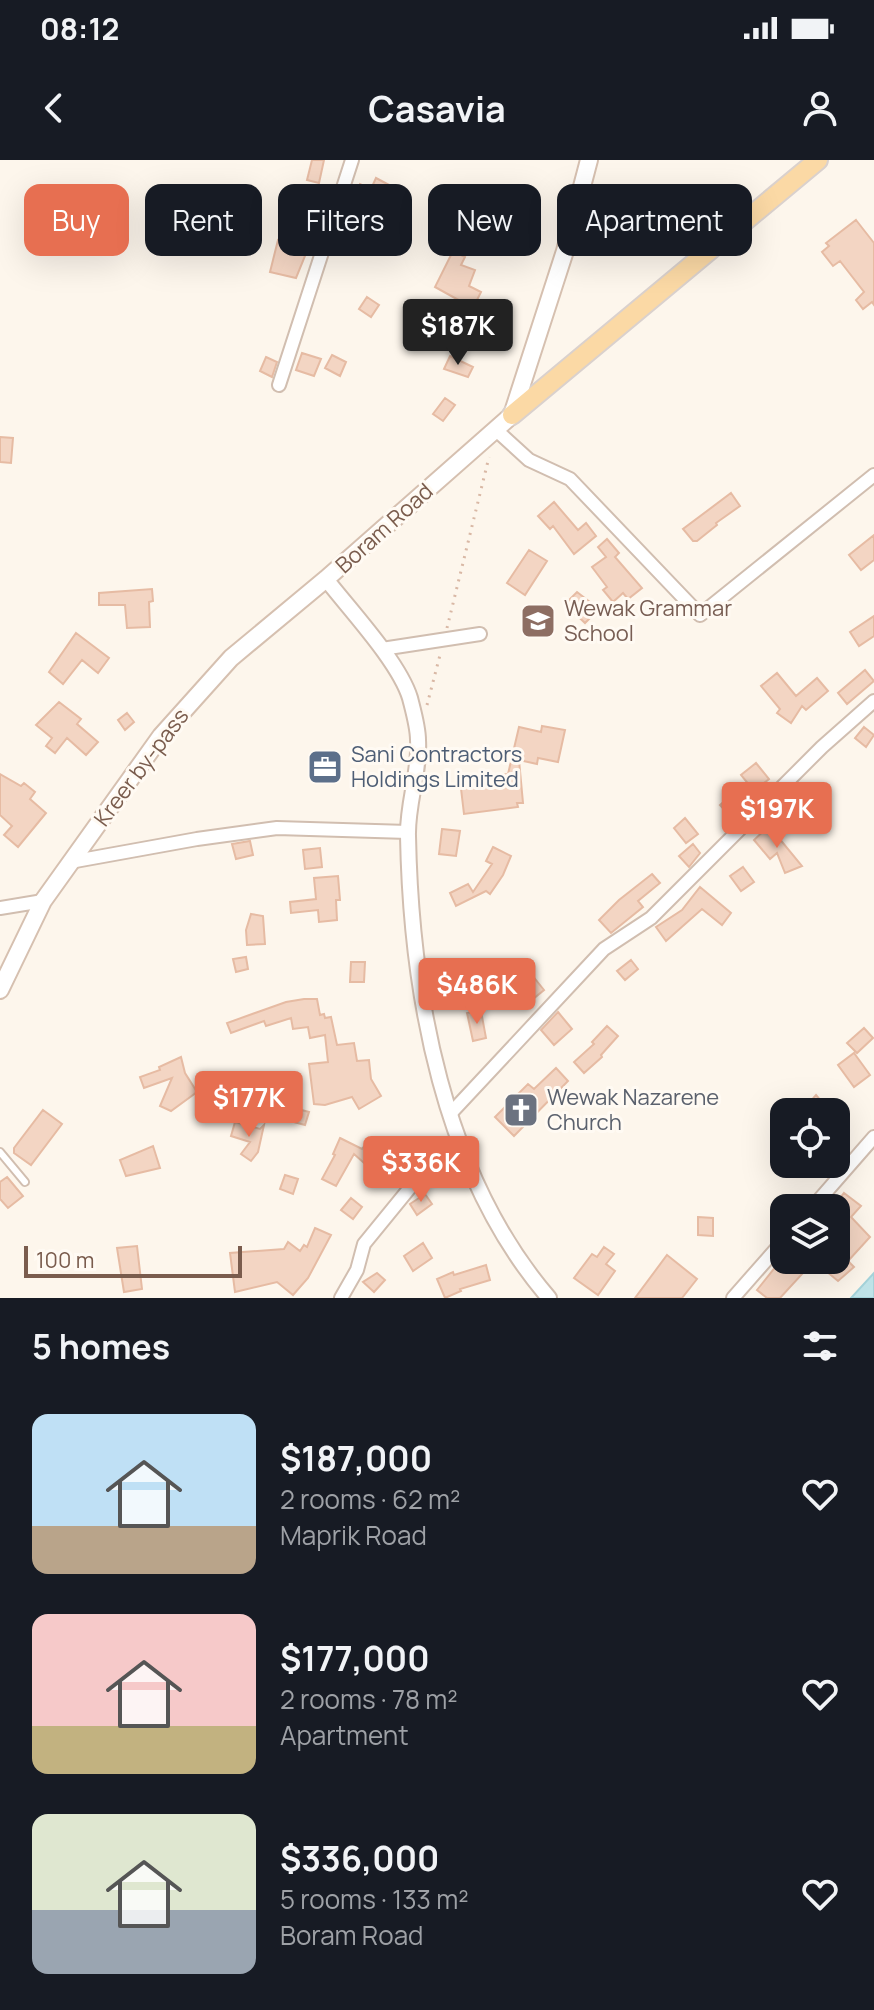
<!DOCTYPE html>
<meta charset="utf-8">
<style>
body{margin:0;font-family:Manrope,sans-serif;background:#20242c;color:#f1f3f6;height:100vh;display:flex;flex-direction:column;font-size:30px;white-space:nowrap}
*{box-sizing:border-box;margin:0}
p{font-size:26px;color:#9ea1a6}
.icon{flex:none;width:44px;height:44px;fill:none;stroke:currentColor;stroke-width:2;stroke-linecap:round;stroke-linejoin:round}
.map{position:relative;height:1138px;overflow:hidden}
.panel{display:flex;flex-direction:column;background:#171b24;flex:1}
.panel>*{flex:none}
.hud{position:absolute;left:24px;top:24px;width:826px;height:72px;display:flex;gap:16px}
.buttons{position:absolute;left:770px;top:938px;display:grid;gap:16px}
.buttons a{display:grid;place-items:center;width:80px;height:80px;border-radius:16px;background:#171b24;box-shadow:0 8px 32px #0002;font-size:40px}
.scale{position:absolute;left:24px;bottom:20px;width:218px;box-sizing:border-box;padding-left:8px;border:4px solid #7a5c4d;border-top:0;font-size:22px;line-height:28px;white-space:nowrap;color:#7a5c4d;-webkit-text-stroke:6px #fffaf3;paint-order:stroke}
.price{position:absolute;translate:-50% -68px;padding:0 18px;border-radius:8px;background:#e76f51;color:#fff;font-size:26px;line-height:52px;filter:drop-shadow(0 2px 4px #0008)}
.price::after{content:'';position:absolute;left:50%;top:48px;width:24px;height:18px;margin-left:-12px;background:inherit;clip-path:polygon(0 0,100% 0,50% 100%)}
.price.active{background:#222;color:#fff}
ul{padding:0;list-style:none}
li{display:flex;align-items:center;gap:24px;height:200px;padding:0 32px}
li span{display:grid;place-items:center;flex:none;width:224px;height:160px;border-radius:16px;color:#555}
li>.icon{margin-inline-start:auto}
span .icon{width:96px;height:96px;fill:#fffc;stroke-width:1}
li b{font-size:34px}
h2{display:flex;justify-content:space-between;align-items:center;height:96px;padding:0 32px;font-size:34px}
.chip{padding:0 28px;border-radius:16px;background:#171b24;box-shadow:0 8px 32px #0002;font-size:28px;line-height:72px}
.chip.active{background:#e76f51;color:#fff}
.status{display:flex;justify-content:space-between;align-items:center;height:56px;padding:0 40px;background:#171b24;direction:ltr}
.status svg{height:22px;fill:currentColor}
header{display:flex;justify-content:space-between;align-items:center;height:104px;padding:0 32px;background:#171b24;font-size:36px;font-weight:700}
.map>svg:first-child{display:block}
.water{fill:#bfe3e8;stroke:#a5d3da;stroke-width:2}
.building{fill:#f3d5c3;stroke:#e6bba3;stroke-width:2}
.lines{fill:none;stroke-linecap:round;stroke-linejoin:round}
.service-casing{stroke:#d1beb0;stroke-width:10}
.minor-casing{stroke:#d1beb0;stroke-width:16}
.tertiary-casing{stroke:#d1beb0;stroke-width:18}
.secondary-casing{stroke:#d6c0b0;stroke-width:20}
.primary-casing{stroke:#dad1cd;stroke-width:22}
.path{stroke:#d9b8a5;stroke-width:3;stroke-dasharray:2 6;stroke-linecap:butt}
.service{stroke:#fff;stroke-width:6}
.minor{stroke:#fff;stroke-width:12}
.tertiary{stroke:#fff;stroke-width:14}
.secondary{stroke:#fff;stroke-width:16}
.primary{stroke:#fbd9a5;stroke-width:18}
.labels{text-anchor:middle;dominant-baseline:central;stroke-width:6;stroke-linejoin:round;paint-order:stroke}
.street-label{font-size:22px;fill:#7a5c4d;stroke:#fffaf3}
.education-label{font-size:22px;fill:#785e54;stroke:#fffaf3;text-anchor:start}
.service-label{font-size:22px;fill:#4e5e75;stroke:#fffaf3;text-anchor:start}
.worship-label{font-size:22px;fill:#5b616d;stroke:#fffaf3;text-anchor:start}
</style>
<div class="status"><b>08:12</b><svg viewBox="0 0 49 12"><path d="M0 12V9h3v3zM5 12V6h3v6zM10 12V3h3v9zM15 12V0h3v12zM26 1h20v11H26zM47 4h2v5h-2z"/></svg></div>
<header><svg class="icon" aria-label="back" viewBox="0 0 24 24"><path d="M15 5l-7 7 7 7"/></svg>Casavia<svg class="icon" aria-label="person" viewBox="0 0 24 24"><circle cx="12" cy="8" r="4"/><path d="M4 21q1-7 8-7t8 7"/></svg></header>
<div class="map">
<svg width="874" height="1138" viewBox="0 0 874 1138">
<rect width="100%" height="100%" fill="#fdf6ec"/>
<!-- water -->
<path class="water" d="M 874,1113 L 874,1138 L 851,1138 Z"/>
<!-- building -->
<path class="building" d="M 312,0 L 324,0 L 319,23 L 307,20 Z
M 376,18 L 391,26 L 371,64 L 378,67 L 370,85 L 340,72 L 360,24 L 371,29 Z
M 307,38 L 320,42 L 314,59 L 318,60 L 316,71 L 297,68 Z
M 856,60 L 874,83 L 874,145 L 872,142 L 863,149 L 856,140 L 864,132 L 840,101 L 833,106 L 822,92 L 829,86 L 826,83 Z
M 278,80 L 307,91 L 296,118 L 270,112 Z
M 453,91 L 465,97 L 461,105 L 475,110 L 469,126 L 481,132 L 473,148 L 435,127 Z
M 367,137 L 379,145 L 371,157 L 359,149 Z
M 302,193 L 321,199 L 314,216 L 296,210 Z
M 332,195 L 346,202 L 340,216 L 325,208 Z
M 450,196 L 473,207 L 468,217 L 444,209 Z
M 266,197 L 277,202 L 272,217 L 260,211 Z
M 445,238 L 455,245 L 443,261 L 433,254 Z
M 0,277 L 13,278 L 11,303 L 0,302 Z
M 731,333 L 740,346 L 716,363 L 717,365 L 697,381 L 693,381 L 683,369 Z
M 554,342 L 578,370 L 586,363 L 596,376 L 574,394 L 553,366 L 550,369 L 538,356 Z
M 874,375 L 874,400 L 861,410 L 849,395 Z
M 607,379 L 619,393 L 615,397 L 642,428 L 628,439 L 623,433 L 613,442 L 603,430 L 607,427 L 592,407 L 606,397 L 598,387 Z
M 529,390 L 547,401 L 525,435 L 507,423 Z
M 152,429 L 153,441 L 149,442 L 150,467 L 127,468 L 125,445 L 99,445 L 99,433 Z
M 577,432 L 599,449 L 585,463 L 565,444 Z
M 874,456 L 874,476 L 859,486 L 850,472 Z
M 76,473 L 109,498 L 98,513 L 82,500 L 63,524 L 49,512 Z
M 865,510 L 874,521 L 847,544 L 838,533 Z
M 777,513 L 796,536 L 817,518 L 828,531 L 806,550 L 802,546 L 791,563 L 777,553 L 780,549 L 761,526 Z
M 59,542 L 81,559 L 77,564 L 98,582 L 86,595 L 67,578 L 55,593 L 46,586 L 52,578 L 36,565 Z
M 127,553 L 134,562 L 125,570 L 118,560 Z
M 542,566 L 565,570 L 558,602 L 538,598 L 537,604 L 519,600 L 523,643 L 517,643 L 518,647 L 464,654 L 460,620 L 508,614 L 519,567 L 541,572 Z
M 864,567 L 874,575 L 866,587 L 855,578 Z
M 756,603 L 769,619 L 754,631 L 741,615 Z
M 0,614 L 21,626 L 24,623 L 35,632 L 30,639 L 46,653 L 18,687 L 4,675 L 12,666 L 0,655 Z
M 729,637 L 740,650 L 732,658 L 720,645 Z
M 685,658 L 698,674 L 686,683 L 674,668 Z
M 769,666 L 802,706 L 785,713 L 777,693 L 770,699 L 754,680 Z
M 442,669 L 460,671 L 456,696 L 439,694 Z
M 250,681 L 253,695 L 236,699 L 232,684 Z
M 693,684 L 700,693 L 689,707 L 679,696 Z
M 493,687 L 511,696 L 503,715 L 490,734 L 486,731 L 456,746 L 450,733 L 468,724 L 473,732 L 492,704 L 486,701 Z
M 320,688 L 322,707 L 305,709 L 303,690 Z
M 743,707 L 754,722 L 741,731 L 730,716 Z
M 652,714 L 660,723 L 638,741 L 643,747 L 611,773 L 599,760 L 619,740 Z
M 338,716 L 340,740 L 336,740 L 337,760 L 319,762 L 318,750 L 291,753 L 290,742 L 316,739 L 314,718 Z
M 700,727 L 731,753 L 722,765 L 702,749 L 666,781 L 656,767 L 682,750 Z
M 251,754 L 263,756 L 265,784 L 247,785 L 246,770 Z
M 246,797 L 248,809 L 236,812 L 233,799 Z
M 631,800 L 638,809 L 625,820 L 617,811 Z
M 351,802 L 365,802 L 364,822 L 350,822 Z
M 532,815 L 544,830 L 522,848 L 510,833 Z
M 304,839 L 317,839 L 320,855 L 324,854 L 325,858 L 331,857 L 337,885 L 354,883 L 357,901 L 369,900 L 371,919 L 381,936 L 359,949 L 352,937 L 325,945 L 314,944 L 309,904 L 328,902 L 325,875 L 310,878 L 308,867 L 293,869 L 291,858 L 266,866 L 264,861 L 231,873 L 227,863 L 286,842 Z
M 481,851 L 486,878 L 473,881 L 467,853 Z
M 558,852 L 572,869 L 554,885 L 541,870 Z
M 607,866 L 618,876 L 601,895 L 602,897 L 584,913 L 574,902 L 594,884 L 592,882 Z
M 864,868 L 873,878 L 857,893 L 847,883 Z
M 854,893 L 870,915 L 854,927 L 838,905 Z
M 181,897 L 185,913 L 197,932 L 171,951 L 160,946 L 172,918 L 144,928 L 140,917 L 160,910 L 159,907 Z
M 556,908 L 568,921 L 514,976 L 495,957 L 528,924 L 534,929 Z
M 816,935 L 830,952 L 801,952 Z
M 294,948 L 309,952 L 305,965 L 290,961 Z
M 43,950 L 62,964 L 31,1005 L 14,993 L 14,988 Z
M 235,962 L 260,969 L 264,965 L 258,992 L 251,1001 L 241,994 L 250,982 L 231,976 Z
M 340,978 L 362,989 L 365,985 L 380,1000 L 372,1010 L 354,994 L 336,1026 L 322,1019 L 335,995 L 333,994 Z
M 153,986 L 160,1008 L 126,1016 L 120,1000 Z
M 285,1015 L 298,1019 L 293,1034 L 280,1029 Z
M 7,1017 L 23,1036 L 8,1048 L 0,1039 L 0,1022 Z
M 844,1033 L 861,1046 L 851,1057 L 870,1077 L 848,1101 L 854,1107 L 838,1121 L 814,1101 L 780,1138 L 767,1138 L 757,1130 L 781,1100 L 836,1100 L 836,1043 Z
M 425,1034 L 432,1044 L 417,1055 L 410,1044 Z
M 351,1038 L 362,1047 L 353,1059 L 341,1050 Z
M 698,1057 L 713,1058 L 713,1076 L 698,1075 Z
M 315,1068 L 331,1075 L 308,1118 L 293,1135 L 277,1122 L 235,1132 L 230,1093 L 284,1089 L 288,1082 L 300,1091 L 304,1085 L 307,1087 Z
M 423,1083 L 432,1098 L 413,1111 L 404,1096 Z
M 137,1086 L 142,1129 L 124,1132 L 117,1088 Z
M 604,1087 L 614,1094 L 606,1104 L 615,1111 L 598,1135 L 574,1118 L 592,1094 L 597,1097 Z
M 667,1095 L 697,1119 L 682,1138 L 635,1138 Z
M 486,1105 L 490,1120 L 460,1129 L 461,1131 L 445,1138 L 437,1119 L 453,1112 L 454,1115 Z
M 377,1113 L 385,1120 L 374,1132 L 363,1122 Z"/>
<g class="lines">
<defs>
<path id="service" d="M 0,992 L 25,1022"/>
<path id="minor" d="M 279,225 L 352,0
M 495,269 L 529,300 L 570,319 L 700,455 L 874,315
M 382,489 L 480,474
M 70,702 L 197,679 L 277,668 L 408,672
M 0,748 L 43,741
M 450,954 L 604,789 L 651,758 L 822,587 L 874,541
M 812,1048 L 874,977
M 341,1138 L 357,1110 L 364,1084 L 435,997 L 460,984
M 733,1138 L 784,1080"/>
<path id="tertiary" d="M 326,419 C 350,450 399,502 410,538 C 413,550 418,567 418,580 C 420,612 407,644 408,676 C 411,834 443,1015 549,1138"/>
<path id="secondary" d="M 0,830 L 43,741 L 161,576 L 231,498 L 326,419 L 512,255 L 565,91 L 589,0"/>
<path id="primary" d="M 512,255 L 818,0"/>
</defs>
<!-- service casing -->
<use href="#service" class="service-casing"/>
<!-- minor casing -->
<use href="#minor" class="minor-casing"/>
<!-- tertiary casing -->
<use href="#tertiary" class="tertiary-casing"/>
<!-- secondary casing -->
<use href="#secondary" class="secondary-casing"/>
<!-- primary casing -->
<use href="#primary" class="primary-casing"/>
<!-- path -->
<path class="path" d="M 447,468 L 489,297
M 427,545 L 440,495"/>
<!-- service -->
<use href="#service" class="service"/>
<!-- minor -->
<use href="#minor" class="minor"/>
<!-- tertiary -->
<use href="#tertiary" class="tertiary"/>
<!-- secondary -->
<use href="#secondary" class="secondary"/>
<!-- primary -->
<use href="#primary" class="primary"/>
</g>
<!-- icons -->
<defs>
<symbol id="school-square" viewBox="-11 -11 22 22"><rect x="-9" y="-9" width="18" height="18" rx="4" fill="#8d6e63" stroke="#fffaf3"/><path d="M0-5L7-2L0 1L-7-2ZM-4 1L0 2.5L4 1V4Q0 6-4 4Z" fill="#fff"/></symbol>
<symbol id="office-square" viewBox="-11 -11 22 22"><rect x="-9" y="-9" width="18" height="18" rx="4" fill="#5c6f8a" stroke="#fffaf3"/><path d="M-6-3h4V-5.5h4V-3h4V5H-6ZM-1-4.5V-3h2v-1.5ZM-6 0V1H6V0Z" fill="#fff"/></symbol>
<symbol id="church-square" viewBox="-11 -11 22 22"><rect x="-9" y="-9" width="18" height="18" rx="4" fill="#6b7280" stroke="#fffaf3"/><path d="M-1.2-6h2.4v3.5h3.3v2.4h-3.3V6h-2.4V-.1h-3.3v-2.4h3.3Z" fill="#fff"/></symbol>
</defs>
<g fill-rule="evenodd">
<use href="#school-square" x="518" y="441" width="40" height="40"/>
<use href="#office-square" x="305" y="587" width="40" height="40"/>
<use href="#church-square" x="501" y="930" width="40" height="40"/>
</g>
<g class="labels">
<!-- street labels -->
<g class="street-label">
<text transform="translate(384 368) rotate(-42)">Boram Road</text>
<text transform="translate(141 607) rotate(-53)">Kreer by-pass</text>
</g>
<!-- education labels -->
<g class="education-label">
<text x="564" y="448">Wewak Grammar<tspan x="564" dy="25">School</tspan></text>
</g>
<!-- service labels -->
<g class="service-label">
<text x="351" y="594">Sani Contractors<tspan x="351" dy="25">Holdings Limited</tspan></text>
</g>
<!-- worship labels -->
<g class="worship-label">
<text x="547" y="937">Wewak Nazarene<tspan x="547" dy="25">Church</tspan></text>
</g>
</g>
</svg>
<div class="buttons">
<a><svg class="icon" aria-label="locate" viewBox="0 0 24 24"><circle cx="12" cy="12" r="6"/><path d="M12 2v4M12 18v4M2 12h4M18 12h4"/></svg></a>
<a><svg class="icon" aria-label="layers" viewBox="0 0 24 24"><path d="M12 4l9 5-9 5-9-5zM3 14l9 5 9-5"/></svg></a>
</div>
<div class="scale">100 m</div>
<b class="price active" style="left:458px;top:207px">$187K</b>
<b class="price" style="left:777px;top:690px">$197K</b>
<b class="price" style="left:477px;top:866px">$486K</b>
<b class="price" style="left:249px;top:979px">$177K</b>
<b class="price" style="left:421px;top:1044px">$336K</b>
<div class="hud">
<a class="chip active">Buy</a>
<a class="chip">Rent</a>
<a class="chip">Filters</a>
<a class="chip">New</a>
<a class="chip">Apartment</a>
</div>
</div>
<section class="panel">
<h2>5 homes<svg class="icon" aria-label="filters" viewBox="0 0 24 24"><path d="M4 7h16M4 17h16"/><circle cx="9" cy="7" r="2"/><circle cx="15" cy="17" r="2"/></svg></h2>
<ul>
<li><span style="background:linear-gradient(#bfe0f5 70%,#b9a48a 0)"><svg class="icon" aria-label="home" viewBox="0 0 24 24"><path d="M3 11l9-7 9 7M6 9v11h12V9"/></svg></span><div><b>$187,000</b><p>2 rooms · 62 m²</p><p>Maprik Road</p></div><svg class="icon" aria-label="heart" viewBox="0 0 24 24"><path d="M12 20l-8-8c-3-5 5-10 8-4 3-6 11-1 8 4z"/></svg></li>
<li><span style="background:linear-gradient(#f6c9c9 70%,#c2b280 0)"><svg class="icon" aria-label="home" viewBox="0 0 24 24"><path d="M3 11l9-7 9 7M6 9v11h12V9"/></svg></span><div><b>$177,000</b><p>2 rooms · 78 m²</p><p>Apartment</p></div><svg class="icon" aria-label="heart" viewBox="0 0 24 24"><path d="M12 20l-8-8c-3-5 5-10 8-4 3-6 11-1 8 4z"/></svg></li>
<li><span style="background:linear-gradient(#dfe7d0 60%,#9aa5b1 0)"><svg class="icon" aria-label="home" viewBox="0 0 24 24"><path d="M3 11l9-7 9 7M6 9v11h12V9"/></svg></span><div><b>$336,000</b><p>5 rooms · 133 m²</p><p>Boram Road</p></div><svg class="icon" aria-label="heart" viewBox="0 0 24 24"><path d="M12 20l-8-8c-3-5 5-10 8-4 3-6 11-1 8 4z"/></svg></li>
</ul>
</section>
